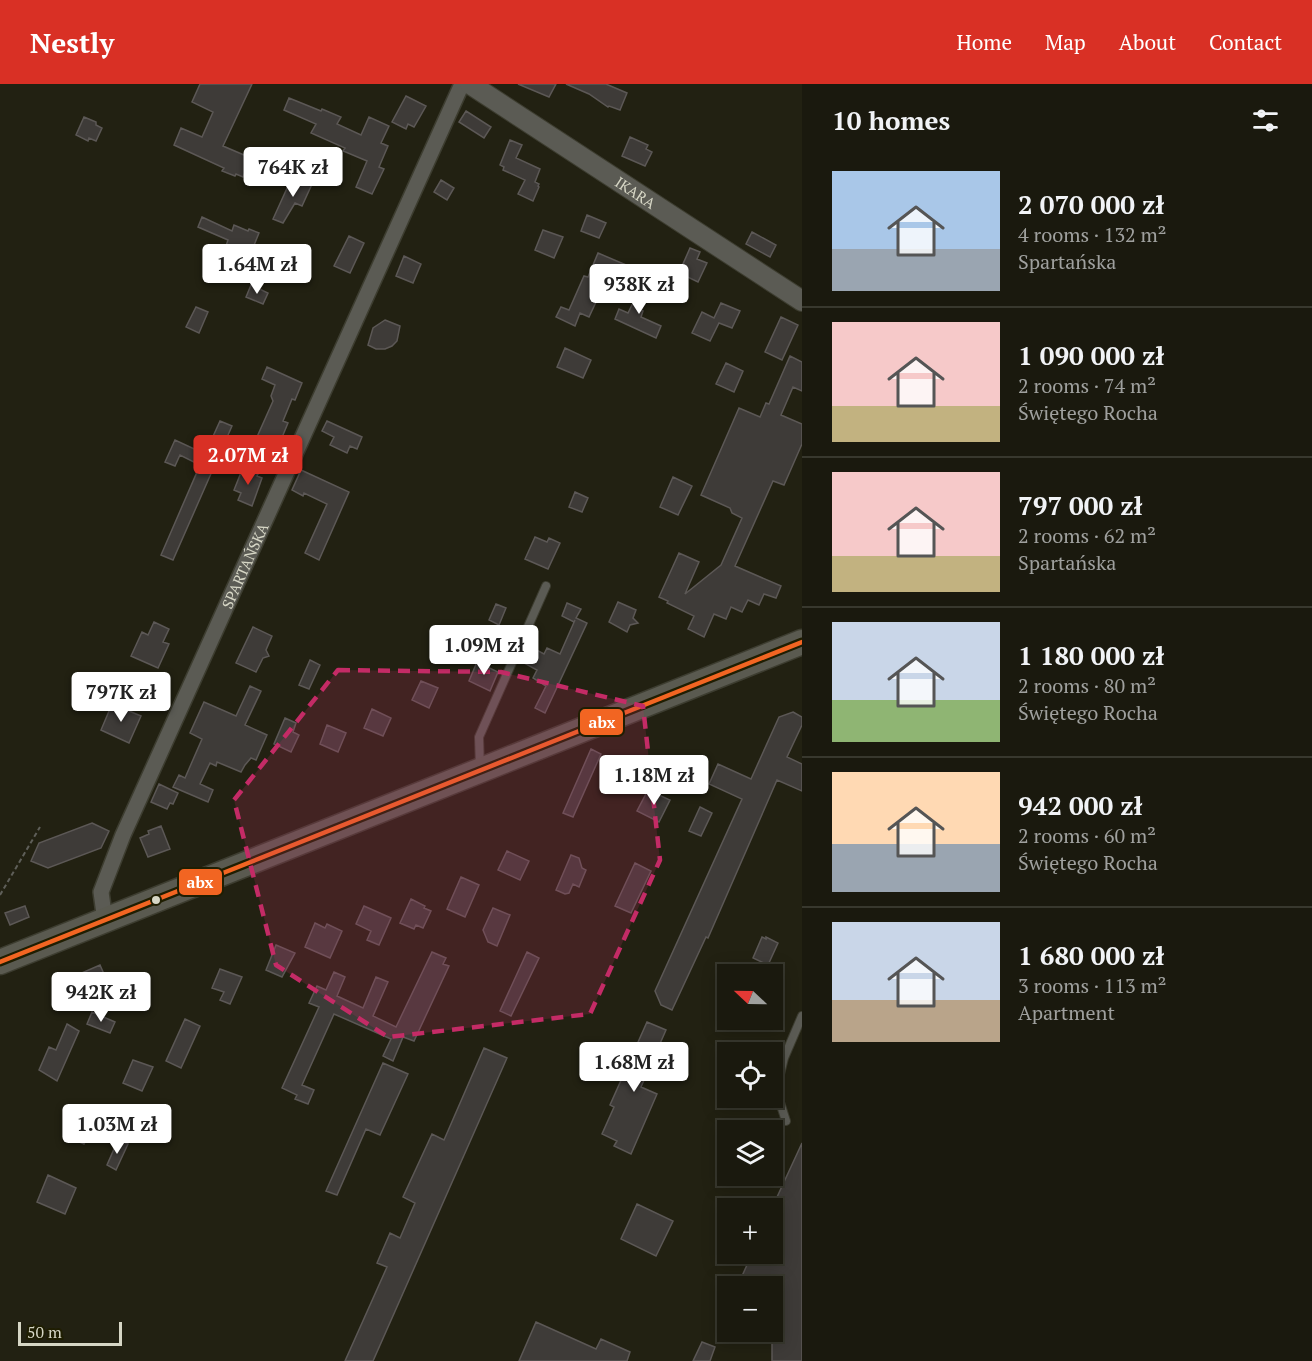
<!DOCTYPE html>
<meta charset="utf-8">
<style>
body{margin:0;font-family:"PT Serif",serif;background:#232217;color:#f1f3f6;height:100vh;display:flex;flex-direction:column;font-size:22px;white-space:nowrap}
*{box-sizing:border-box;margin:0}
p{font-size:20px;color:#9fa09e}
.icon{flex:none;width:33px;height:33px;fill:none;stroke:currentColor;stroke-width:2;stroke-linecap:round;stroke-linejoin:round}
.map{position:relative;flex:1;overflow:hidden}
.drawer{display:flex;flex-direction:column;background:#1a190e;width:510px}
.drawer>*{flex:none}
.needle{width:39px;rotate:292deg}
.buttons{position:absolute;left:717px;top:880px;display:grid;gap:12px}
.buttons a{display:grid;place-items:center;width:66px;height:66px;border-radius:0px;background:#1a190e;box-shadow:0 3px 15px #0003,0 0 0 2px #38382e;font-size:30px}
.scale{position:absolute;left:18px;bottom:15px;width:104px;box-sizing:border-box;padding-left:6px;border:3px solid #d6d6c5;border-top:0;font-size:16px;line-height:21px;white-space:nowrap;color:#d6d6c5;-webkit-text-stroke:4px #1f1e02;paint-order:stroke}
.price{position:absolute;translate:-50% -51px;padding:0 14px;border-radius:6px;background:#fff;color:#222;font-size:20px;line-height:39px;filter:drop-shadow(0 2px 3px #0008)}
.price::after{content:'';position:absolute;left:50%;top:36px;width:18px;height:14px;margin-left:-9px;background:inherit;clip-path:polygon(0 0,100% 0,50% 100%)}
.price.on{background:#d93025;color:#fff}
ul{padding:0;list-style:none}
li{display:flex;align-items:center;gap:18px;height:150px;padding:0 30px}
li+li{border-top:2px solid #38382e}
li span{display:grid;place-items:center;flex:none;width:168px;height:120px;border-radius:0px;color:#555}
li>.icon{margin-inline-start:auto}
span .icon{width:72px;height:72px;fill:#fffc;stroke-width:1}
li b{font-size:26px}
h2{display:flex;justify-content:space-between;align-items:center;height:72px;padding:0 30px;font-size:26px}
header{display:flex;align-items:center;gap:36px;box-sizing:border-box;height:84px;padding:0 30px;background:#d93025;color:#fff}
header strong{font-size:28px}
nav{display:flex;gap:33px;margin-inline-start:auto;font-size:21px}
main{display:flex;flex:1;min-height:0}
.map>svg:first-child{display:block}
.building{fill:#3e3b38;stroke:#5c5856;stroke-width:1.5}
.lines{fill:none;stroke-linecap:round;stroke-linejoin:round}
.service-casing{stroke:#3d3d30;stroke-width:10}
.minor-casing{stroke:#3d3d30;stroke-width:18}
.tertiary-casing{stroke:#3d3d30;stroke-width:22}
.primary-casing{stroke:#3d3d30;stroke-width:27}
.path{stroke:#5f5f59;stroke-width:2;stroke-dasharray:4.5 3;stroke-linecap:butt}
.service{stroke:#5b5b54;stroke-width:8}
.minor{stroke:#5b5b54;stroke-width:15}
.tertiary{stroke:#5b5b54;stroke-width:20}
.primary{stroke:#5a5a50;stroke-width:24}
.bus-1-casing{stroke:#1f1e02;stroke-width:9}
.bus-1{stroke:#f26522;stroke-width:4.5}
.marked{fill:#c42b66;fill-opacity:0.2;stroke:#c42b66;stroke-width:4.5;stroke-dasharray:12 8;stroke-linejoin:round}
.bus-dot{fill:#d6d6c5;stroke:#1f1e02;stroke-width:2}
.labels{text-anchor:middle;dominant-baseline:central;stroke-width:4.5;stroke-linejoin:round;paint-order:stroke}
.street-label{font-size:15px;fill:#d6d6c5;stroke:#1f1e02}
.line-badge{stroke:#1f1e02;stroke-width:2}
.badge-label{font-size:16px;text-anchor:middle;font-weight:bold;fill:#fff}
</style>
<header>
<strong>Nestly</strong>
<nav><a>Home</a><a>Map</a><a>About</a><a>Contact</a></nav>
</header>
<main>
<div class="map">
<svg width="802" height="1277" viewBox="0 0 802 1277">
<rect width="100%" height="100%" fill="#222112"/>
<!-- building -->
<path class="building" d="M 200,0 L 252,0 L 223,62 L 251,74 L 243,93 L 236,90 L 235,92 L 222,87 L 224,84 L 174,61 L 181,44 L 202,53 L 213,28 L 192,18 Z
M 518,0 L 556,0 L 549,13 Z
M 566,0 L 606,0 L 627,9 L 620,26 L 609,22 L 608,23 L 589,10 Z
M 406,12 L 426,22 L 414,43 L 408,40 L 406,45 L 392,38 Z
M 289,14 L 321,27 L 322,25 L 341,33 L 337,40 L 361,51 L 369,33 L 389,42 L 381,59 L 388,62 L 379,83 L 384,85 L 372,110 L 356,103 L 367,77 L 343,67 L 345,64 L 311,49 L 316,40 L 284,26 Z
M 466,27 L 491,43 L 484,54 L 459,38 Z
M 84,33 L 96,38 L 96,41 L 102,44 L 96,57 L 89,54 L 88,57 L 76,51 Z
M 630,53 L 648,61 L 646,65 L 652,68 L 645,82 L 622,72 Z
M 510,56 L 522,61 L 516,74 L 540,85 L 535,98 L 539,100 L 538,102 L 539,103 L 533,117 L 518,110 L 525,96 L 503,86 L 504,83 L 500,81 Z
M 293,91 L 312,100 L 302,122 L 295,119 L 283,139 L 273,135 Z
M 441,96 L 454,104 L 447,116 L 434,108 Z
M 587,131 L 606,139 L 599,154 L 581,147 Z
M 202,133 L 232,147 L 234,141 L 248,147 L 249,145 L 259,149 L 248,176 L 224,168 L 228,156 L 198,143 Z
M 543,146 L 563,153 L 554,174 L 535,166 Z
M 752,148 L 776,161 L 770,173 L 746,160 Z
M 349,152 L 364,159 L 350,189 L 334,182 Z
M 690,164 L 700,168 L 697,175 L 707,179 L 698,198 L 679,189 Z
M 598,169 L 626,181 L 615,206 L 604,201 L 589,233 L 580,229 L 575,242 L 556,233 L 561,223 L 569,226 L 584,192 L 588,193 Z
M 404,172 L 421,180 L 413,199 L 396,192 Z
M 642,200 L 651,204 L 641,226 L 643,227 L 641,233 L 661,242 L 656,254 L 615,235 L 619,225 L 628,229 Z
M 251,201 L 268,209 L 263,220 L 246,213 Z
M 721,219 L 740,227 L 732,244 L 719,239 L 710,257 L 692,249 L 702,228 L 714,234 Z
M 196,223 L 208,228 L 199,249 L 186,243 Z
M 781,233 L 798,241 L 782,276 L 765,268 Z
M 385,236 L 400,242 L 397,257 L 392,262 L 385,265 L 376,265 L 368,261 L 373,244 Z
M 565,264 L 591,276 L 583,294 L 557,283 Z
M 790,272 L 802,278 L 802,307 L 793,303 L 781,331 L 802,340 L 802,360 L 784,401 L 773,397 L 735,482 L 781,502 L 776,514 L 764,510 L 759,521 L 748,516 L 742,528 L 731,523 L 726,535 L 714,530 L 704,553 L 688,545 L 694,532 L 667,519 L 668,517 L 659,513 L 679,469 L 699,478 L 685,510 L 721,481 L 742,434 L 732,429 L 730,424 L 701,411 L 739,324 L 760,333 L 766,319 L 769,320 Z
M 726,279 L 743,287 L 734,308 L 716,300 Z
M 267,283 L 302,299 L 295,316 L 292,315 L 283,337 L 288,339 L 278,363 L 257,353 L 273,317 L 271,312 L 275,301 L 262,295 Z
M 220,337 L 232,342 L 173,476 L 161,471 L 200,381 L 180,371 L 175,382 L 165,378 L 175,356 L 205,370 Z
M 327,337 L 362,353 L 357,365 L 350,362 L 347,369 L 330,361 L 334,353 L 322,347 Z
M 247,385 L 258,390 L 257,392 L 262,394 L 252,422 L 238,416 L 241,409 L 234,406 L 242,386 L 245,387 Z
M 301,386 L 349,408 L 319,476 L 305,469 L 327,420 L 304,409 L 303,412 L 292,406 Z
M 673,393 L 692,402 L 678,431 L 660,423 Z
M 575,408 L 588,414 L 582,428 L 569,423 Z
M 535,453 L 547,458 L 549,454 L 560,459 L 548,485 L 525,475 Z
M 618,518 L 636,526 L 633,534 L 638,539 L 630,541 L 627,548 L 609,538 Z
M 567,519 L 581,525 L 576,534 L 587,539 L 545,629 L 535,624 L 546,602 L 533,594 L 537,586 L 524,579 L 531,563 L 544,570 L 547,564 L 560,570 L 575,536 L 574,538 L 562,532 Z
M 496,520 L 506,524 L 499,541 L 489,536 Z
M 154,538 L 169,545 L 163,558 L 169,560 L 158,584 L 131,572 L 142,548 L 148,551 Z
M 253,543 L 272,552 L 266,566 L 269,572 L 263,574 L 256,588 L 236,579 Z
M 310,576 L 320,581 L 309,605 L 299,601 Z
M 477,578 L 498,588 L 490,607 L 469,597 Z
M 421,597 L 438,604 L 429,624 L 412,616 Z
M 250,602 L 261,607 L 245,641 L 267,651 L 256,676 L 251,674 L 245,681 L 241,688 L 217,678 L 216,682 L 210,679 L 200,700 L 213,706 L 208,718 L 173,703 L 179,691 L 185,694 L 202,655 L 190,649 L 204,618 L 236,632 Z
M 112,620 L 141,632 L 129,659 L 101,646 Z
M 372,625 L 391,634 L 383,652 L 364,644 Z
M 793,628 L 802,633 L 802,641 L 787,673 L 802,680 L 802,707 L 777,696 L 708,854 L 706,853 L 672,926 L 661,921 L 655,907 L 742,715 L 709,700 L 718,680 L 751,695 L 779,633 Z
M 285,634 L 296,639 L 293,648 L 299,651 L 291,668 L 274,660 Z
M 327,641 L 346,649 L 338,668 L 320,660 Z
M 591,665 L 601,670 L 573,733 L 563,729 Z
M 159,700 L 178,709 L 173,720 L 170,719 L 167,725 L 151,718 Z
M 648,706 L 670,716 L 659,738 L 637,727 Z
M 700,723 L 712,729 L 701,752 L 689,747 Z
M 92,739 L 109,747 L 101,764 L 48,784 L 31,777 L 39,759 Z
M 161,742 L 170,765 L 148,773 L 140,754 L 149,750 L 148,747 Z
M 507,767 L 529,777 L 520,796 L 498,786 Z
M 571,771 L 579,774 L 582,784 L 586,786 L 579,803 L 573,800 L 569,809 L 565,810 L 556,806 Z
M 635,779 L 651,787 L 631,829 L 615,822 Z
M 461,793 L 479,801 L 465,833 L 447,825 Z
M 411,815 L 425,822 L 424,824 L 431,827 L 423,844 L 416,841 L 414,845 L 400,839 Z
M 25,822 L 29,833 L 10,841 L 5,829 Z
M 364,822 L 391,834 L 379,861 L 367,856 L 371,847 L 356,840 Z
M 493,824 L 510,831 L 497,862 L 488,858 L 483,846 Z
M 315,839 L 325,844 L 327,840 L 342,847 L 330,874 L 305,863 Z
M 762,853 L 766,855 L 766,853 L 778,859 L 768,881 L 753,874 Z
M 276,861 L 295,869 L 282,893 L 266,886 Z
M 432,868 L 446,874 L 443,880 L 449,882 L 414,957 L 403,953 L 393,977 L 383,972 L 391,955 L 334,930 L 302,1001 L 314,1006 L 308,1020 L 295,1015 L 297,1011 L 282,1004 L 319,923 L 309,919 L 317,902 L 326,906 L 334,888 L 345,893 L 337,912 L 363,924 L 376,893 L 388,898 L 373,932 L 396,943 Z
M 527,868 L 539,874 L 511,932 L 500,927 Z
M 100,881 L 108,899 L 94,904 L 94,909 L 84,914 L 75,892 Z
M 220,885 L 242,893 L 230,920 L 220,916 L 224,908 L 212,904 Z
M 92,928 L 115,938 L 110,949 L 87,940 Z
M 185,935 L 200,942 L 181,984 L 166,977 Z
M 647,938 L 666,946 L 641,1003 L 657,1010 L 631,1070 L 614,1062 L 617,1057 L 602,1050 L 614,1023 L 610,1021 Z
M 67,940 L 79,947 L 57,997 L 39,986 L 49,963 L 56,966 Z
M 484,964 L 507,974 L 373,1277 L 345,1277 L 387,1183 L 377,1179 L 390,1149 L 400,1154 L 415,1119 L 403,1113 L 432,1050 L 444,1056 Z
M 133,976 L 153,983 L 142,1007 L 123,999 Z
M 383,979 L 408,990 L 380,1051 L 366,1045 L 337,1111 L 326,1107 Z
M 79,1023 L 94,1030 L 90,1038 L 93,1040 L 84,1060 L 66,1052 Z
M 118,1056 L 128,1060 L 116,1086 L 107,1081 Z
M 802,1059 L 802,1277 L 772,1277 L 772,1203 L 737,1203 L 752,1170 L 772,1170 L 772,1124 Z
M 48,1091 L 76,1104 L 65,1130 L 37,1118 Z
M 637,1120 L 673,1137 L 656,1172 L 621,1155 Z
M 536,1238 L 596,1265 L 601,1255 L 630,1268 L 627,1277 L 519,1277 Z
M 702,1258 L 715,1263 L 710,1277 L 693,1277 Z"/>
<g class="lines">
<defs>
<path id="service" d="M 480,684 L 479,653 L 546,502
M 786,1037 L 776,1006 L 784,974 L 802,932"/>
<g id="minor">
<path id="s1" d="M 105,837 L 101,808 L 123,751 L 462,0"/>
</g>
<g id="tertiary">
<path id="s2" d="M 470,0 L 802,217"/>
</g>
<path id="primary" d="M 0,878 L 802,558"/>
</defs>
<!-- service casing -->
<use href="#service" class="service-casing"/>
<!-- minor casing -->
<use href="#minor" class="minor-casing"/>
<!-- tertiary casing -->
<use href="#tertiary" class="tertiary-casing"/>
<!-- primary casing -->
<use href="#primary" class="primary-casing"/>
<!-- path -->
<path class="path" d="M 0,811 L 40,743"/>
<!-- service -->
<use href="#service" class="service"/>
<!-- minor -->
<use href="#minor" class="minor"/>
<!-- tertiary -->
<use href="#tertiary" class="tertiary"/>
<!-- primary -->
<use href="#primary" class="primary"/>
<defs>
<path id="bus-1" d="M 0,878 L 802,558"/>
</defs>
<!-- bus-1 casing -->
<use href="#bus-1" class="bus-1-casing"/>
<!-- bus-1 -->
<use href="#bus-1" class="bus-1"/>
</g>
<!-- marked area -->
<path class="marked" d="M 338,586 L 501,588 L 643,622 L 660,776 L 590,930 L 388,953 L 276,881 L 234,716 Z"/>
<!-- markers -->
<circle class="bus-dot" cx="156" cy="816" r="5"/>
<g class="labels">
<!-- street labels -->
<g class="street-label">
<text stroke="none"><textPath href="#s2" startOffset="198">IKARA</textPath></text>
<text stroke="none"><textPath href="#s1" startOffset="386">SPARTAŃSKA</textPath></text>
</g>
</g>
<g class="line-badge">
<rect x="579" y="624" width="45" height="28" rx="6" fill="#f26522"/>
<rect x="178" y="784" width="45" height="28" rx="6" fill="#f26522"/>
</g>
<g class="badge-label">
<text x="602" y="644">abx</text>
<text x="200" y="804">abx</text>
</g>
</svg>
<div class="buttons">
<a><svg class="needle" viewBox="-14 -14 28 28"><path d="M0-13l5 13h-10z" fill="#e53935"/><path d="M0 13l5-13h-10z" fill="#9fa09e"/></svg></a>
<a><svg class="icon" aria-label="locate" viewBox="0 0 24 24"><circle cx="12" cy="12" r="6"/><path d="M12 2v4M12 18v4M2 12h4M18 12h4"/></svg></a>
<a><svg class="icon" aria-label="layers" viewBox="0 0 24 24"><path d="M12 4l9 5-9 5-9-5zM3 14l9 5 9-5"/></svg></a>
<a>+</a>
<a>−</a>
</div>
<div class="scale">50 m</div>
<b class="price" style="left:293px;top:114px">764K zł</b>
<b class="price" style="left:257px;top:211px">1.64M zł</b>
<b class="price" style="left:639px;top:231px">938K zł</b>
<b class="price on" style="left:248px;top:402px">2.07M zł</b>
<b class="price" style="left:484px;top:592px">1.09M zł</b>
<b class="price" style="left:121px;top:639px">797K zł</b>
<b class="price" style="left:654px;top:722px">1.18M zł</b>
<b class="price" style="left:101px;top:939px">942K zł</b>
<b class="price" style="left:634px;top:1009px">1.68M zł</b>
<b class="price" style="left:117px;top:1071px">1.03M zł</b>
</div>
<section class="drawer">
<h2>10 homes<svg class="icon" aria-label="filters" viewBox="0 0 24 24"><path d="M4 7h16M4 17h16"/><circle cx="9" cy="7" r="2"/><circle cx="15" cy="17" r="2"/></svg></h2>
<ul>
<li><span style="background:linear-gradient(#a9c7e8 65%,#9aa5b1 0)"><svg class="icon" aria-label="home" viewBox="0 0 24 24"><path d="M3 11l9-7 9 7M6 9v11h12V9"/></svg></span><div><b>2 070 000 zł</b><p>4 rooms · 132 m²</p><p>Spartańska</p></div></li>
<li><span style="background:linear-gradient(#f6c9c9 70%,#c2b280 0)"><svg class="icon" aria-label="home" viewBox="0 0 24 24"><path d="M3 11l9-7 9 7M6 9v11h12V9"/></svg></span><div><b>1 090 000 zł</b><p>2 rooms · 74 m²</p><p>Świętego Rocha</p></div></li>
<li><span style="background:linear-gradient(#f6c9c9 70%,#c2b280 0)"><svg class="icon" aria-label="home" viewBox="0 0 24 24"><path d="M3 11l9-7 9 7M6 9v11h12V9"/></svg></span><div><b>797 000 zł</b><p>2 rooms · 62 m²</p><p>Spartańska</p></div></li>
<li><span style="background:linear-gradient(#c9d6e8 65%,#8fb573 0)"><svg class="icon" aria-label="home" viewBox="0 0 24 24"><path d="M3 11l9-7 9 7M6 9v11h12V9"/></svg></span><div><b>1 180 000 zł</b><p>2 rooms · 80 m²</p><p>Świętego Rocha</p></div></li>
<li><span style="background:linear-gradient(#ffd9b3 60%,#9aa5b1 0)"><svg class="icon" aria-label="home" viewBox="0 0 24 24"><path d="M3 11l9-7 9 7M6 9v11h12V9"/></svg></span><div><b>942 000 zł</b><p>2 rooms · 60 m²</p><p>Świętego Rocha</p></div></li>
<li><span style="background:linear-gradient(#c9d6e8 65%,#b9a48a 0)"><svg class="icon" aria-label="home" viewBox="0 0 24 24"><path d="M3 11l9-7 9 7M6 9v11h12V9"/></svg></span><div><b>1 680 000 zł</b><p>3 rooms · 113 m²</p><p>Apartment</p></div></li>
</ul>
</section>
</main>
